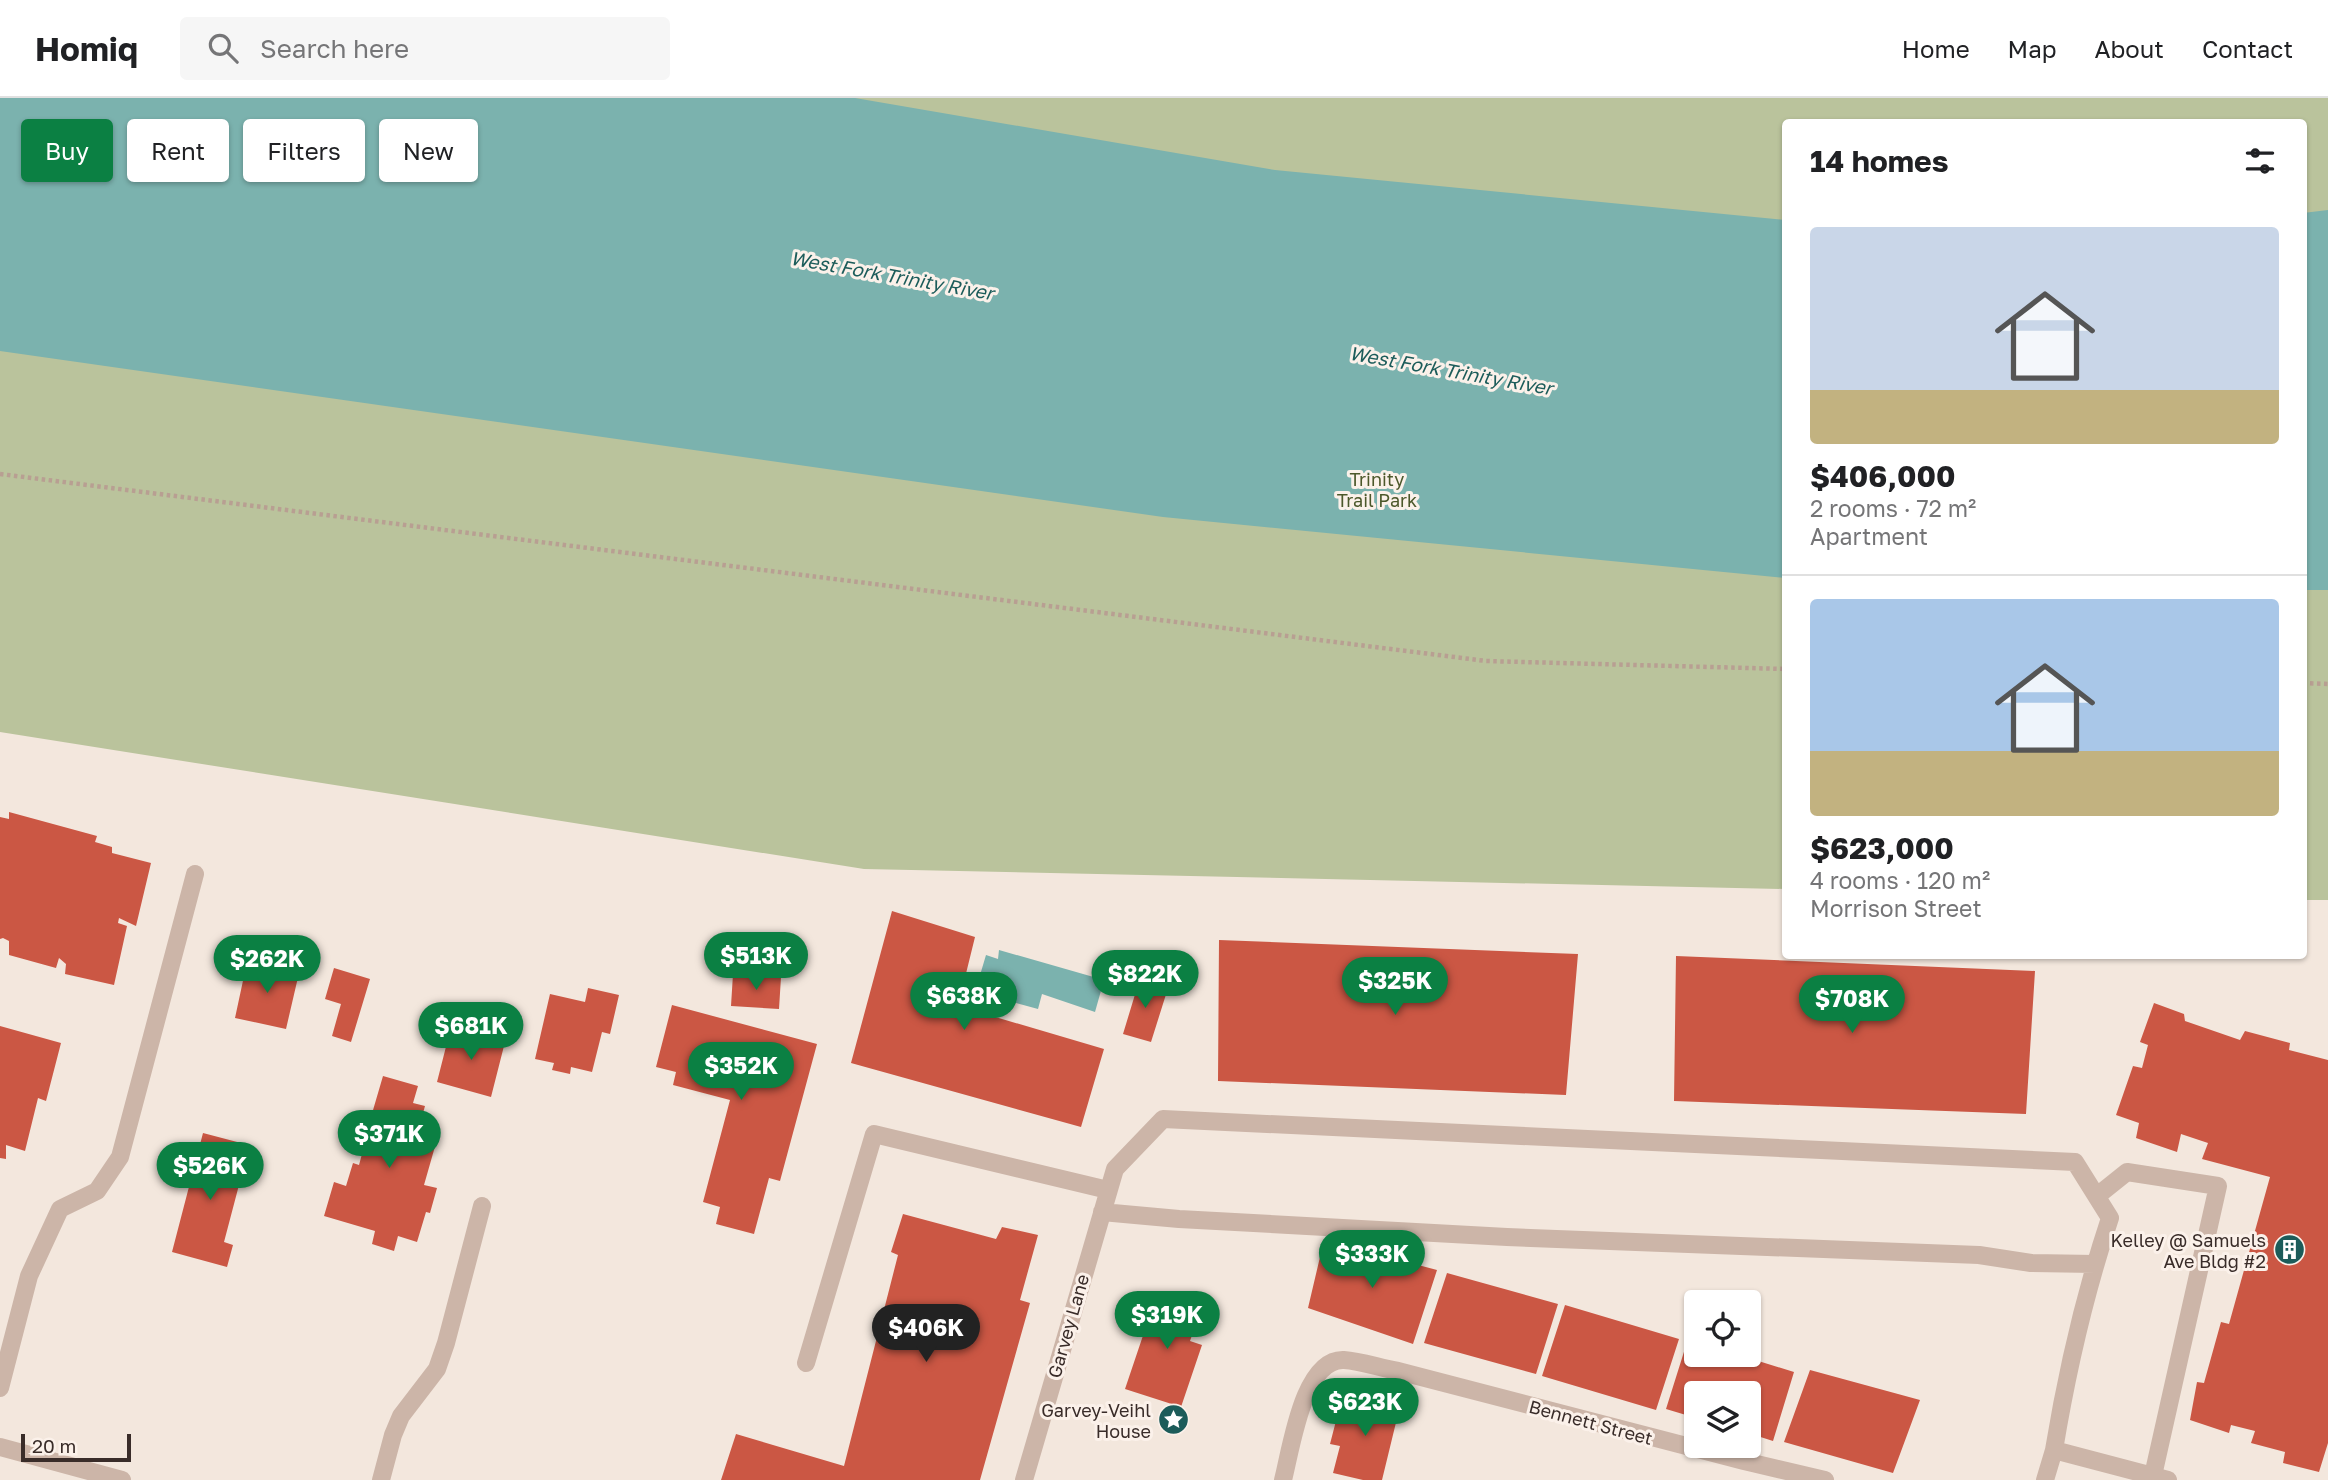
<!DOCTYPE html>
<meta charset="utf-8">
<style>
body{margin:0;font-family:"Golos Text",sans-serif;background:#f6f6f6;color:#202124;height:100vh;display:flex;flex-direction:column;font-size:26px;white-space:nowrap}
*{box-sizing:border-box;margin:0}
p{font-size:23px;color:#757577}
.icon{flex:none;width:38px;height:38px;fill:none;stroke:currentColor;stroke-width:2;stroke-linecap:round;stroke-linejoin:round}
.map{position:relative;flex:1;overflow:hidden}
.panel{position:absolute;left:1782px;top:21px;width:525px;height:840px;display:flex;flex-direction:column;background:#fff;border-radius:7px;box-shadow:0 2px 5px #0004}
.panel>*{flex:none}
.hud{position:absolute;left:21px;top:21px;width:665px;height:63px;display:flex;gap:14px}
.tools{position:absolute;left:1684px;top:1192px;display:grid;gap:14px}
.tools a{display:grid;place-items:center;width:77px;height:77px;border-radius:7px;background:#fff;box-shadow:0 2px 5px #0004;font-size:35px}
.scale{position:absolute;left:21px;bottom:18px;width:110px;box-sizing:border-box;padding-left:7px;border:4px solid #392c29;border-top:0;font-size:19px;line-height:24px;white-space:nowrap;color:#392c29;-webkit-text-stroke:5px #fbf1ea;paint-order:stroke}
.price{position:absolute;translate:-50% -60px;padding:0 16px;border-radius:24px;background:#0b8043;color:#fff;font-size:23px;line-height:46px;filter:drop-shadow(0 2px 4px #0008)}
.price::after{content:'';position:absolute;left:50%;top:42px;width:21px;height:16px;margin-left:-10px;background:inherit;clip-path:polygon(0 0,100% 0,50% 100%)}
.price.active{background:#222;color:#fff}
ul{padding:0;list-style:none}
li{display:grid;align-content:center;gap:14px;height:371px;padding:0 28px}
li+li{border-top:2px solid #e0e0e0}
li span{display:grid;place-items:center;height:217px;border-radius:7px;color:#555}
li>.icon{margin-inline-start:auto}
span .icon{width:126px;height:126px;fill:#fffc;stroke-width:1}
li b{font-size:30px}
h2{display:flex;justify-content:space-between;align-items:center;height:84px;padding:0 28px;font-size:30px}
.pill{padding:0 24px;border-radius:7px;background:#fff;box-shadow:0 2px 5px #0004;font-size:24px;line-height:63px}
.pill.active{background:#0b8043;color:#fff}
header{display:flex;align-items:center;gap:42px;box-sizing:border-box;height:98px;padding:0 35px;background:#fff;border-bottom:2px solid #e0e0e0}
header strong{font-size:33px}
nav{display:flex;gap:38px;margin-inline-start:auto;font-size:24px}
.search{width:490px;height:63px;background:#f6f6f6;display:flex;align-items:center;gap:18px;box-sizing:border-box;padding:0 24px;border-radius:7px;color:#757577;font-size:26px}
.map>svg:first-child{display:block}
.green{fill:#bac39c}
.water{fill:#7bb2ae}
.building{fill:#cb5744}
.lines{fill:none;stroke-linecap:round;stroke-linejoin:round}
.path{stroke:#b89f92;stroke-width:4.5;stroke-dasharray:3.5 3.5;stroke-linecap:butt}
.minor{stroke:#ccb5a8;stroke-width:18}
.labels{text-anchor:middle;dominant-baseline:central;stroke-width:6;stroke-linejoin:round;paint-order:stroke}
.park-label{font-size:18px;fill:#4c582b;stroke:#fbf1ea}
.poi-label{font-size:18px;fill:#392c29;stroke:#fbf1ea;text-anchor:end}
.street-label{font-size:18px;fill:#392c29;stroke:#fbf1ea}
.water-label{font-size:19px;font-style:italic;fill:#1c5c5a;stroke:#fbf1ea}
</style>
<header>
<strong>Homiq</strong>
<div class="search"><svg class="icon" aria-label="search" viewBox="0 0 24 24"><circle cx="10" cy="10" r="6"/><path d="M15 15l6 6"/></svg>Search here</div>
<nav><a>Home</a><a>Map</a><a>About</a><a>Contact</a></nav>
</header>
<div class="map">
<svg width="2328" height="1382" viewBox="0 0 2328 1382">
<rect width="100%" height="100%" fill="#f3e7dd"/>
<!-- green -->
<path class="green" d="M 0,0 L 2328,0 L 2328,802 L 2303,802 L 2303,24 L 1785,24 L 1785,791 L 864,771 L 0,634 Z"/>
<!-- water -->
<path class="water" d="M 0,0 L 855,0 L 1275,72 L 1785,122 L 1785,480 L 1163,419 L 0,253 Z
M 2328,112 L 2328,492 L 2303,492 L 2303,115 Z
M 999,852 L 1104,882 L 1095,914 L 1042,896 L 1038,911 L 975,894 L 986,857 L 998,861 Z"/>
<!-- building -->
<path class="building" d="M 9,714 L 97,738 L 95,744 L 112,749 L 112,755 L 151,765 L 136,828 L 119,820 L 118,825 L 127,828 L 114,887 L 65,876 L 66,866 L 59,860 L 56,870 L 9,857 L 9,843 L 3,840 L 0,841 L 0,719 L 9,721 Z
M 892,813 L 975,839 L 958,908 L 1104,951 L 1081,1029 L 851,965 Z
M 1219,842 L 1578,856 L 1566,997 L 1218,983 Z
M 1676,858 L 2035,873 L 2026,1016 L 1674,1003 Z
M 247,864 L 299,875 L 286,931 L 235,920 Z
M 334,870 L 370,881 L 351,944 L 332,938 L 341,906 L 325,901 Z
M 733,876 L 781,879 L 779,911 L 731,908 Z
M 1140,880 L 1168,890 L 1151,944 L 1123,936 Z
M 588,890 L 619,897 L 610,936 L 602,934 L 592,974 L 571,969 L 570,976 L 552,972 L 554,965 L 535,961 L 550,896 L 585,904 Z
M 2154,905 L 2184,916 L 2185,923 L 2240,942 L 2245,933 L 2290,945 L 2289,952 L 2328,962 L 2328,1345 L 2319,1374 L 2283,1365 L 2285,1354 L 2251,1345 L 2255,1333 L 2231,1327 L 2229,1335 L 2190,1322 L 2197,1284 L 2204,1285 L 2221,1224 L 2229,1226 L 2270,1079 L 2202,1061 L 2208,1045 L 2181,1036 L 2177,1054 L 2136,1040 L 2139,1025 L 2116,1017 L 2133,968 L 2142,970 L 2148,947 L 2140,944 Z
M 672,907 L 817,946 L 780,1083 L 769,1080 L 754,1136 L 716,1126 L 720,1109 L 703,1104 L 730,1002 L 673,987 L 676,974 L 656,969 Z
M 0,928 L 61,945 L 46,1003 L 38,1000 L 25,1053 L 6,1047 L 6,1061 L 0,1060 Z
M 451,929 L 505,944 L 491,999 L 437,984 Z
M 383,978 L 418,988 L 413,1005 L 425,1008 L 418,1033 L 438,1038 L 424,1087 L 437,1090 L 430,1115 L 426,1114 L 417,1144 L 398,1138 L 394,1153 L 372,1146 L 375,1133 L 324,1118 L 334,1084 L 346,1088 L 353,1065 L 359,1067 L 362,1056 L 348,1051 L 354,1032 L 366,1036 Z
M 203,1035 L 241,1045 L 236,1066 L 244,1068 L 224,1144 L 233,1147 L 227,1169 L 172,1154 Z
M 903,1116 L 996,1141 L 1002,1129 L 1038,1137 L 1020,1202 L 1030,1205 L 980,1382 L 721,1382 L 736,1336 L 844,1368 L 898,1157 L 891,1154 Z
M 1324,1142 L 1437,1172 L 1413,1246 L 1308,1210 Z
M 1447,1175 L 1558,1206 L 1536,1276 L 1424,1245 Z
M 1158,1193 L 1202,1208 L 1190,1243 L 1202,1247 L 1181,1309 L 1125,1291 Z
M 1565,1207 L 1679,1241 L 1656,1312 L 1542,1278 Z
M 1688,1241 L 1696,1244 L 1696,1256 L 1736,1256 L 1794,1274 L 1773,1343 L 1748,1335 L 1748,1295 L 1696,1295 L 1696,1320 L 1666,1311 Z
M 1810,1272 L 1920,1302 L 1893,1375 L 1784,1344 Z
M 1351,1297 L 1400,1308 L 1382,1382 L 1363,1382 L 1333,1375 L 1340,1348 L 1330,1346 L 1337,1319 L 1344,1321 Z"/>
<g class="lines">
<!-- path -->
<path class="path" d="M 0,376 L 1486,563 L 1785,571
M 2303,585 L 2328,586"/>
<!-- minor -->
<path class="minor" d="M 2097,1098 L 2127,1074 L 2218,1088 L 2152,1382
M 1102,1114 L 1179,1121 L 1507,1139 L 1979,1157 L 2031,1165 L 2095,1166
M 806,1265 L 874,1036 L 1108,1092
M 0,1290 L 29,1178 L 60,1111 L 97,1093 L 120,1059 L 195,776
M 0,1349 L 122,1382
M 381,1382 L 393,1337 L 401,1318 L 437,1271 L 446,1245 L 482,1108
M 1024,1382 L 1115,1071 L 1163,1021 L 2075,1064 L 2110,1120 C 2085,1195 2067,1273 2054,1352 L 2168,1382
M 1283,1382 C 1291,1352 1303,1260 1344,1262 C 1361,1263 1380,1270 1398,1273 L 1744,1363 L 1825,1382
M 2045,1382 L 2054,1352"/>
</g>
<!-- icons -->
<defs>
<symbol id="building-disc" viewBox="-11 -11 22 22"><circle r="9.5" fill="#1c5c5a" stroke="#fbf1ea"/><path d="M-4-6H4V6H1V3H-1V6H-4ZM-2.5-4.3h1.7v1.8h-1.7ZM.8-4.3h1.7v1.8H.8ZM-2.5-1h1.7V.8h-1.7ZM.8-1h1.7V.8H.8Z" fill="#fff"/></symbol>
<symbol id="sight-disc" viewBox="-11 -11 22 22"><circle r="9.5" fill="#1c5c5a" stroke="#fbf1ea"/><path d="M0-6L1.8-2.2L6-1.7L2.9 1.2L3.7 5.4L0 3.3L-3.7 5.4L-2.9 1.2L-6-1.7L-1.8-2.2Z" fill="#fff"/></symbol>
</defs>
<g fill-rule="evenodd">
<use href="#building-disc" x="2272" y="1134" width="35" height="35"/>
<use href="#sight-disc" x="1156" y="1304" width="35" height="35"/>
</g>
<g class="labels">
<!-- park labels -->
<g class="park-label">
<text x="1377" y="381">Trinity<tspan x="1377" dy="21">Trail Park</tspan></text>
</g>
<!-- poi labels -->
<g class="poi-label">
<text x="2266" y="1142">Kelley @ Samuels<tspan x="2266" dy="21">Ave Bldg #2</tspan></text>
<text x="1151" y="1312">Garvey-Veihl<tspan x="1151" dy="21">House</tspan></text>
</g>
<!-- street labels -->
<g class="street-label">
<text transform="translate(1068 1228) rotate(-74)">Garvey Lane</text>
<text transform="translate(1591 1324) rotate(15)">Bennett Street</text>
</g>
<!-- water labels -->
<g class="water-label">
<text transform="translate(892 177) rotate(10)">West Fork Trinity River</text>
<text transform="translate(1451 272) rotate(10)">West Fork Trinity River</text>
</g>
</g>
</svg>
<div class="tools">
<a><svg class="icon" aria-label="locate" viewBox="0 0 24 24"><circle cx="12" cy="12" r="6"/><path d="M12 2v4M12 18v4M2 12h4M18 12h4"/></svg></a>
<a><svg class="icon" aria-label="layers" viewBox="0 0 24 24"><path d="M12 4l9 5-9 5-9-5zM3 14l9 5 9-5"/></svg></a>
</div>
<div class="scale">20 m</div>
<b class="price" style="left:756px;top:894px">$513K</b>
<b class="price" style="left:267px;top:897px">$262K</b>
<b class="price" style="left:1145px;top:912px">$822K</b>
<b class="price" style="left:1395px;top:919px">$325K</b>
<b class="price" style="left:964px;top:934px">$638K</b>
<b class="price" style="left:1852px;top:937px">$708K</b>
<b class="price" style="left:471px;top:964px">$681K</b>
<b class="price" style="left:741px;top:1004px">$352K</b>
<b class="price" style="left:389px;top:1072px">$371K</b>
<b class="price" style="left:210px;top:1104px">$526K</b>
<b class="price" style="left:1372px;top:1192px">$333K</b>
<b class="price" style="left:1167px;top:1253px">$319K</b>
<b class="price active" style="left:926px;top:1266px">$406K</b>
<b class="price" style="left:1365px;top:1340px">$623K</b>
<div class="hud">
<a class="pill active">Buy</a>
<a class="pill">Rent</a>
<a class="pill">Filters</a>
<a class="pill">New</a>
</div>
<section class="panel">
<h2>14 homes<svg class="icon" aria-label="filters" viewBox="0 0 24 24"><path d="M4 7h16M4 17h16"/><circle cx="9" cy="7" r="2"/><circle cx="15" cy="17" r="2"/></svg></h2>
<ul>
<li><span style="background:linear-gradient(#c9d6e8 75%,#c2b280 0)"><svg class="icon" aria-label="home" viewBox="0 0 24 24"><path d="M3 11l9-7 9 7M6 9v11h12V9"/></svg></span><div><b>$406,000</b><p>2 rooms · 72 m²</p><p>Apartment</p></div></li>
<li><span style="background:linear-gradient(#a9c7e8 70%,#c2b280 0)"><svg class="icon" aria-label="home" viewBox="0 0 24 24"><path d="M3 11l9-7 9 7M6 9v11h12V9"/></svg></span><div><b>$623,000</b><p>4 rooms · 120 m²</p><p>Morrison Street</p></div></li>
</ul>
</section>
</div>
